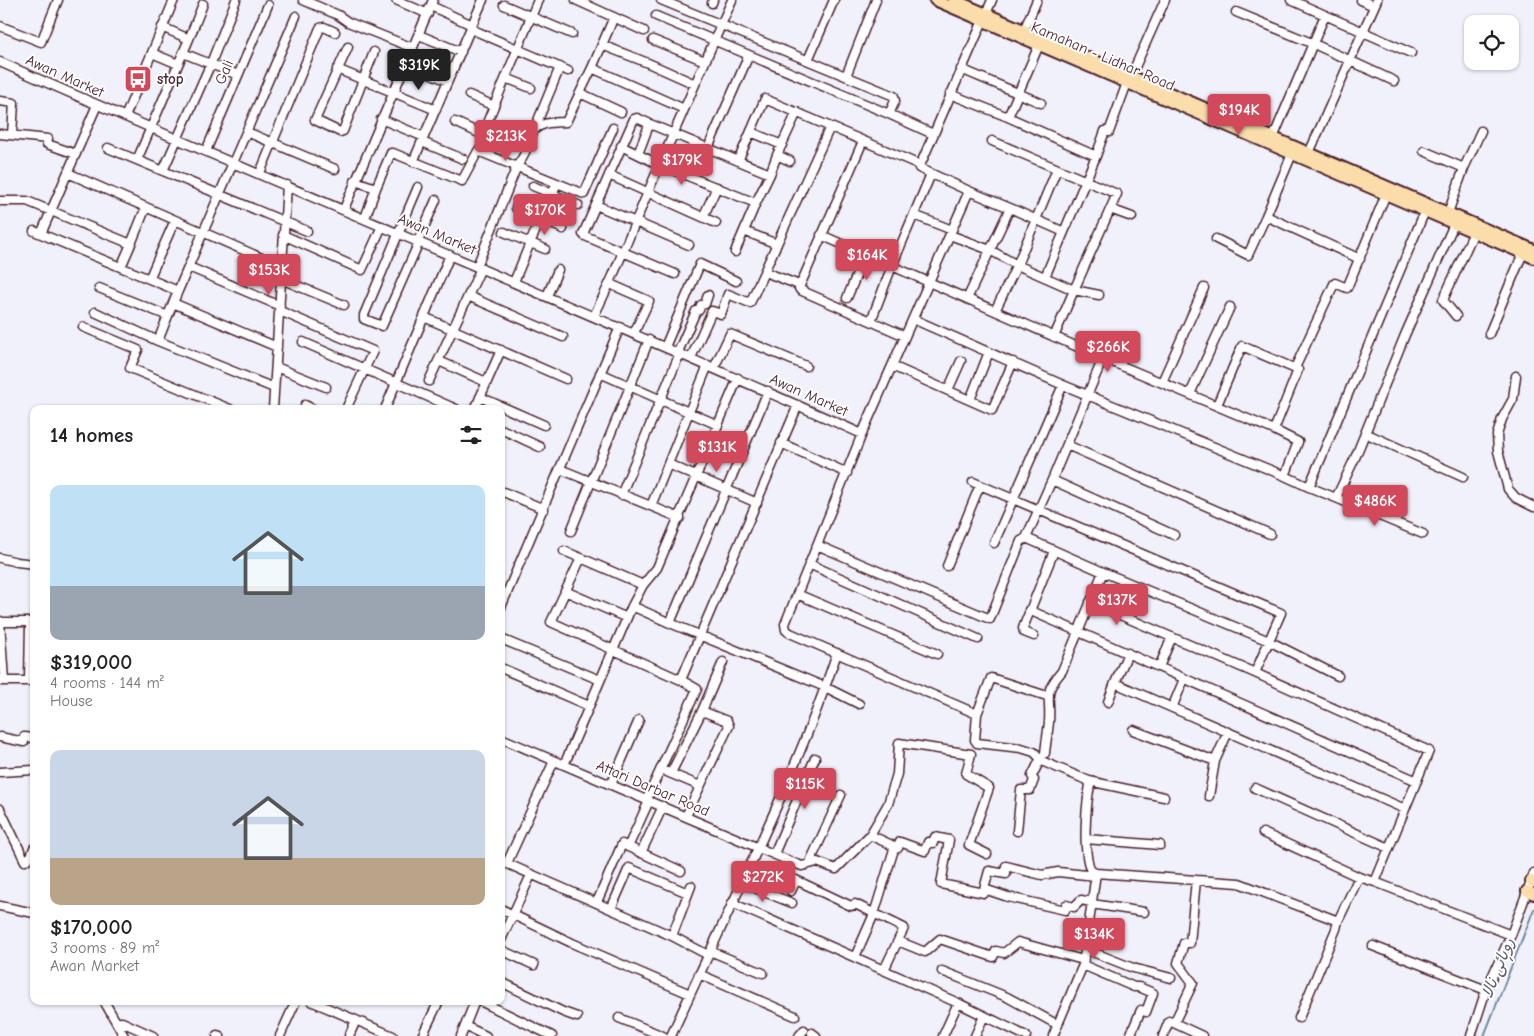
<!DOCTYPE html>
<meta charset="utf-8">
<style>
body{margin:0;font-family:"Comic Neue","Playpen Sans Arabic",sans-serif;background:#f6f6f6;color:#202124;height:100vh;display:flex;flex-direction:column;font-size:19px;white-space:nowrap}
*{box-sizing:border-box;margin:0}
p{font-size:16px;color:#757577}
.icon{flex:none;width:28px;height:28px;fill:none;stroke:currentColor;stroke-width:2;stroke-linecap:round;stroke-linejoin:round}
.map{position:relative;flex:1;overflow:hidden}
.panel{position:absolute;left:30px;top:405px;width:475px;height:600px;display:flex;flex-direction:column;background:#fff;border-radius:10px;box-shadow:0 1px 4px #0004}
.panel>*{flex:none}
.buttons{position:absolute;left:1464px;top:15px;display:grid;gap:10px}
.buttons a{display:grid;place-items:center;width:55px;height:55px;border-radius:10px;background:#fff;box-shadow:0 1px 4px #0004;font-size:25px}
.price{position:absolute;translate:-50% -42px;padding:0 11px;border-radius:5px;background:#d1495b;color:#fff;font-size:16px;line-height:32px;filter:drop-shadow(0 1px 2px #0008)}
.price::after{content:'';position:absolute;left:50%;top:30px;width:15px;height:11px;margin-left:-8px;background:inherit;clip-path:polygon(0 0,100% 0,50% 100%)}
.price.on{background:#222;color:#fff}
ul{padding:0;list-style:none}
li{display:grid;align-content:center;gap:10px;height:265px;padding:0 20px}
li span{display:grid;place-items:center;height:155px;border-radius:10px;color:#555}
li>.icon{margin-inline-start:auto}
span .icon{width:90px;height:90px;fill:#fffc;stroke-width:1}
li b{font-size:21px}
h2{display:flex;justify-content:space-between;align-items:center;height:60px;padding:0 20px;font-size:21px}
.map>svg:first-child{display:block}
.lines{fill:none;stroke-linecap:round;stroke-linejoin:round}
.stream{stroke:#6c869a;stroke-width:2}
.minor-casing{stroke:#4a1f2b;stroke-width:11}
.major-casing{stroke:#4a1f2b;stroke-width:14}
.minor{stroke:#fff;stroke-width:8}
.major{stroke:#faddab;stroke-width:10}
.labels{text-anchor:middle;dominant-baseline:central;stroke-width:4;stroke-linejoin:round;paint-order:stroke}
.street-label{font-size:15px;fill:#4a1f2b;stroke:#fff}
.poi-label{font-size:15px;font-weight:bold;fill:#4a1f2b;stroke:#fff;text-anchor:start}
.water-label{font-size:16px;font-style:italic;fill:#5e5b6c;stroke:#fff}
</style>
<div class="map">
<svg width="1534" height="1036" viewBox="0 0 1534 1036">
<rect width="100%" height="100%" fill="#f0f1fb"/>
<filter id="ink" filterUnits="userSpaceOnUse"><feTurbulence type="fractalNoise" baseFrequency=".02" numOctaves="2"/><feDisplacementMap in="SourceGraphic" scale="10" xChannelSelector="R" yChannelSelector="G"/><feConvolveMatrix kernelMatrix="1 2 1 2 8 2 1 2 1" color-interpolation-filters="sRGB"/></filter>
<g filter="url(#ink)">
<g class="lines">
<!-- stream -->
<path class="stream" d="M 1484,1036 L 1534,909"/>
<defs>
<path id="minor" d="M 303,0 L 338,15 L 348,22 L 413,48
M 396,0 L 428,14
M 576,0 L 644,31
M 661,0 L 894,96 L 895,101 L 889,114 L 933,134
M 1291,0 L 1411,53
M 1361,0 L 1374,6
M 712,3 L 713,0
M 504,5 L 572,34
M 1236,12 L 1314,44 L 1394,81
M 656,16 L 749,55 L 708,148
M 614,17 L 592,68 L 684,109
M 472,25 L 483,0
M 0,26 L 41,42 L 58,0
M 471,29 L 568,71
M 1024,30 L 1037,0
M 419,35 L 461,52
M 189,39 L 203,4
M 653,40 L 705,61
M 602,45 L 648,63 L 695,84
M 348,47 L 315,120 L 340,132 L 343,131 L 374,52
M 152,53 L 178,64
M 183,53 L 238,75
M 749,55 L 889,114
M 808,60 L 834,0
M 0,62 C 286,189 577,306 862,434
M 406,63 L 448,81
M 337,69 L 436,110
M 961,69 L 1041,103
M 846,76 L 876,0
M 1131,76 L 1165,0
M 506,78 L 531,88
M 580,93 L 621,112
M 950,94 L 1008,117 L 1096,156 L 1105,131 L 1109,132 L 1127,83
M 469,95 L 494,106
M 0,101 L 14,103 L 12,135
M 125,117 L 174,0
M 1008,117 L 1039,45
M 381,119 L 424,137
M 455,122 L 479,133 L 484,130 L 538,0
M 650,124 L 637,118 L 634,119 L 583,234 L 585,236 L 675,274
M 534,130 L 560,67
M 247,132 L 335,169
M 751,132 L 782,145
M 0,134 L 48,139 L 47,144 L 76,154
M 1273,138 L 1325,15
M 863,141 L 799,288 L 800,290 L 905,336
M 992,141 L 1117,194 L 1074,290 L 1099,295
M 422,142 L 463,159
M 621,146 L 660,165 L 753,202 L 755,205 L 735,252
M 108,148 L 307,231
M 206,151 L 268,5
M 1424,151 L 1464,168 L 1448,213
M 1309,153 L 1377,0
M 638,154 L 649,125 L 650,124 L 770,174 L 777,155 L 790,161
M 1292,154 L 1266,216 L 1360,259
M 777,155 L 797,112
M 137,160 L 189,39 L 162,27
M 738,161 L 765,99 L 920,165
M 413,162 L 472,25 L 431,6
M 1464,168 L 1481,131
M 163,171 L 211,63 L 236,0
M 68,173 L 282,267
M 260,173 L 320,28 L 324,27 L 335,32
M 609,175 L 716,223
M 355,181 L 376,188 L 391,153 L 393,153 L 462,181 L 478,151 L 584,194 L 613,128
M 533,186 L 578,205
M 418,187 L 364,315 L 364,319 L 382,326 L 419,242
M 0,201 L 27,201 L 131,244 L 121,267
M 536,201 L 559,211
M 596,205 L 689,245
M 755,205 L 770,174
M 516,208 L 563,229
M 1010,208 L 1064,232
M 344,209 L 433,0
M 1110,209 L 1132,217
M 914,215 L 952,230
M 703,217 L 717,187
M 365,218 L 376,188
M 34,231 L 178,291 L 173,303 L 277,347
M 744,231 L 777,244
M 504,232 L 545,249
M 41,234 L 97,105
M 283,235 L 362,270 L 382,226
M 821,235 L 1103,358 L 1274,430 L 1298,442 L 1285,476 L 1309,487 L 1425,211
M 950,235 L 990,250 L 1017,265 L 1057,169
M 1216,239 L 1248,255 L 1266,216
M 418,241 L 436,200
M 131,244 L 146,207
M 477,266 L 517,166 L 523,157 L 534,130 C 544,121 554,123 566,122 L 592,68
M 189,267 L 280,306
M 765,272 L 799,285
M 1045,277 L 1096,156
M 149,279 L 175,220
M 281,279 L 344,305
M 514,282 L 530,243 L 557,183
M 610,284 L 649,301 L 634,333
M 99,288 L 168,316
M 178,291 L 296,16
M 468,296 L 563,337
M 547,296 L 558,270
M 847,298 L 865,255
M 967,299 L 1010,208 L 969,191
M 280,311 L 373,351 L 346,409
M 995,311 L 1017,265 L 1074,290 L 1054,337
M 95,312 L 158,341 L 274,388
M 594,316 L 612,278 L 648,192 L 732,0
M 1456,316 L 1443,300 L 1474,232
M 424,317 L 566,379
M 913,319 L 1063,385 L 1285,476
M 871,321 L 892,266 L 931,174
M 83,327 L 138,350 L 130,368 L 230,409
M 1489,334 L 1523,253
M 158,341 L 173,303
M 303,342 L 456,409
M 665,347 L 700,264 L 736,281
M 678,352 L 696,311 L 699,310 L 701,305 L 705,304 L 708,295
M 691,358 L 712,311 L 721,314 L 728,294 L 750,303 L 830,127
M 1103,358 L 1052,480 L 1174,535
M 439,361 L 486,382
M 892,366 L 992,410 L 1013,362
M 276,367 L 326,387
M 714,368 L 730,334 L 806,366
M 1295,368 L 1334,284 L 1335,283 L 1347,288 L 1386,194
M 600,373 L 718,425
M 1516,376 L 1513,399 L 1502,419 L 1497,435 L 1498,451 L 1508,489 L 1516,498 L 1534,507
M 429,381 L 481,268
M 1162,382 L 1204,288
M 948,390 L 961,361
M 1190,394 L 1230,307
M 480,397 L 544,425
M 970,400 L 989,352
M 305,405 L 313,409
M 1217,405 L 1242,346 L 1298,370 L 1274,430
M 273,409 L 287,185
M 385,409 L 450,255
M 475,409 L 501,350
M 501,429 L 540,447
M 1365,433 L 1463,477
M 781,443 L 847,473
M 1067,445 L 1270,534
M 668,464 L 757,503
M 560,469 L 680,518
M 1052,480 L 1026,538 L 1103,572 L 1269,641 L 1338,676
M 973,482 L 1281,613 L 1255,673 L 1429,751 L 1375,882 L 1359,877 L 1338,921 L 1336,929 L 1299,1018
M 1309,487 L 1336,498 L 1355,458 L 1405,335 L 1454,224
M 501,491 L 544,509
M 621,495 L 680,353
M 1336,498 L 1423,534
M 651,506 L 708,365
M 571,531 L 649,340
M 994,543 L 1063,385
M 817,545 L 990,619 L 1021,541 L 1026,538
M 564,551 L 581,558 L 551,622 L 681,680 L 697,689 L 647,799
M 0,558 L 17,562 L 34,564
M 581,558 L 643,585
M 809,564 L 978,639
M 947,566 L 980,485
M 565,591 L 627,618
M 797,594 L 937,654
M 1090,602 L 1255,673
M 632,606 L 670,623 L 768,391
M 501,607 L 620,327
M 1029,610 L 1417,781
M 0,621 L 4,681
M 0,622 L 33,622
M 670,623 L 825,687 L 859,704
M 1034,636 L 1024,632 L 1023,628 L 1054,551
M 501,639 L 600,680
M 1159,667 L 1172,637
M 501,668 L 589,706
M 681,680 L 798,405
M 0,681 L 33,681
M 29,681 L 30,622
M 1115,683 L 1128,653
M 1047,696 L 991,678 L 977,714 L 975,740 L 977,743 L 1021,748 L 1034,752 L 1044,762 L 1089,781 L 1164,797
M 1108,702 L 1115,683 L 1405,809
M 1172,708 L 1184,679
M 977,714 L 790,633 L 786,630 L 785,624 L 862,434 L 969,191 L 919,168 L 992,0
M 1133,730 L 1215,761 L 1228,732
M 0,737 L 24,742 L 24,737 L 34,738
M 501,738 L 794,863 L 802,866 L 817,862 L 836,869 L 870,835 L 888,804 L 897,774 L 899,743 L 971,754 L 966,774 L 989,788 L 969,845 L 987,854
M 1045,753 C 1046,743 1048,732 1049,722 C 1051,694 1042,695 1062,671 L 1103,572
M 564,765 L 632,606 L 643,585 L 657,568 L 738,378
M 0,772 L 34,770
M 667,772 L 700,786
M 671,773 L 702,711 L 723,662
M 1089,781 L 1090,785 C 1086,806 1082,851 1091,871 L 1096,873 L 1239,883 L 1338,921
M 611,785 L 639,720
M 1255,788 L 1389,848
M 1209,796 L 1215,761
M 0,809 L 25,861 L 31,856 L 34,848
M 686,816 L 729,726 L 727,721 L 702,711
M 1017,831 L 1021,790 L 1030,790 L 1034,780 L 1032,776 L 1040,760
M 1263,833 L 1359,877
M 870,835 L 898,848 L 900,842 L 925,851 L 928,842 L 933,843 L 935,837 L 949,840 L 941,884 L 984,893 L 984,889 L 1008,897 L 1065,910 L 1066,905 L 1074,907 L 1081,900 L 1092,902
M 1086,839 L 1160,845
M 628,847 L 649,801
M 641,853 L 663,806
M 774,854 L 815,758
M 501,861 L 672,936 L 708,955
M 507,863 L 554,761
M 809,864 L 841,795
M 1375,882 L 1511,935
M 742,883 L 792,903
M 984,889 L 989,871 L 1006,874 L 1006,866 L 1042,875 L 1058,872 L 1096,876
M 791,891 L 796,880 L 851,906 L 855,904 L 904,928 L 884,970
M 597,902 L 622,844 L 681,871
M 732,903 L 958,1003 L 1026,1036
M 1092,904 L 1144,912
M 0,906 L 34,913
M 501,909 L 572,943 L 690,994
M 611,909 L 629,868 L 688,893
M 672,936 L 691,886
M 501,940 L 531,875
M 898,941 L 925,952 L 940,939 L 993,957 L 996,951 L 1004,953 L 1018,942 L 1083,960
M 1373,946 L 1486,990
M 1085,949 L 1133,968 L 1171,978
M 501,950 L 534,965
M 710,951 L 763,973
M 855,957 L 874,914 L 895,846
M 1083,965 L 1134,987 L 1139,987 L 1153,993 L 1146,1012 L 1141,1010 L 1130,1036
M 942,971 L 1007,997 L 1058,1025
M 699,974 L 795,1016
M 501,982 L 563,1012 L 577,1017
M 104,1001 L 124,1036
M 311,1001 L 393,1036
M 480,1001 L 552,1036
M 619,1018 L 663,1036
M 117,1023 L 122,1022 L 153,1036
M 1174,1023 L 1202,1036
M 465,1026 L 486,1036
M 812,1033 L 816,1036
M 217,1035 L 220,1036
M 280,1036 L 296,1001
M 349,1036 L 356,1020
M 422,1036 L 439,1001
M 461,1036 L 475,1001
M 671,1036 C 728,910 793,784 837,653
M 799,1036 L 804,1030
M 943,1036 L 958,1003
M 975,1036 L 984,1016
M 1053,1036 L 1083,965 L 1096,873
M 1163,1036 L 1169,1021 L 1174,1023 L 1193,983 L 1178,963 L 1184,943 L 1190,943 L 1196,880
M 1471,1036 L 1486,990 L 1511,935 L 1534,873"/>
<path id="major" d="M 935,0 L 1534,258
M 954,0 L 1534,250
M 1531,881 L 1534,882
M 1527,891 L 1534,894"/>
</defs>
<!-- minor casing -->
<use href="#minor" class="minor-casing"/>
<!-- major casing -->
<use href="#major" class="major-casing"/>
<!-- minor -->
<use href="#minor" class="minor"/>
<!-- major -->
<use href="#major" class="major"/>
</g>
</g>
<!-- icons -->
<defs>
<symbol id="bus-square" viewBox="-11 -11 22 22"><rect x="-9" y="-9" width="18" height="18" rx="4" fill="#d1495b" stroke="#fff"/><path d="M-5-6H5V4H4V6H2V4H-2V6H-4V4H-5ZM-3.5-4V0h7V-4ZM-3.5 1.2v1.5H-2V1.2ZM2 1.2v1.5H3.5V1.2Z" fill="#fff"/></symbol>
</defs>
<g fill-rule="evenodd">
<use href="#bus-square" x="122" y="63" width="32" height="32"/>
</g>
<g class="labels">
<!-- street labels -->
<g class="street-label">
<text transform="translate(1103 56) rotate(23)">Kamahan - Lidhar Road</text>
<text transform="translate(224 72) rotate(-67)">Gali</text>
<text transform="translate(65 76) rotate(24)">Awan Market</text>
<text transform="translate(437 234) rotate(23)">Awan Market</text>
<text transform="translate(809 395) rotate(24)">Awan Market</text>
<text transform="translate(653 788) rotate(23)">Attari Darbar Road</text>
</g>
<!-- poi labels -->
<g class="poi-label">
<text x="157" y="79">stop</text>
</g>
<!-- water labels -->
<g class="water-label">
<text transform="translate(1498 968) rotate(-68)">روہائی نالا</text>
</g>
</g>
</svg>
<div class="buttons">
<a><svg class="icon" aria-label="locate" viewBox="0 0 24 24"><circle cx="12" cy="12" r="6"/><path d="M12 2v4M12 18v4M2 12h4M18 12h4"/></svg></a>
</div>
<b class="price on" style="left:419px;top:91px">$319K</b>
<b class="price" style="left:1239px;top:136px">$194K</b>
<b class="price" style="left:506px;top:162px">$213K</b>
<b class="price" style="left:682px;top:186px">$179K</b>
<b class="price" style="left:545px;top:236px">$170K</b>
<b class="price" style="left:867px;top:281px">$164K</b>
<b class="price" style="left:269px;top:296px">$153K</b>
<b class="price" style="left:1108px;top:373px">$266K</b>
<b class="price" style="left:717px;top:473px">$131K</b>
<b class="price" style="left:1375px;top:527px">$486K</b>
<b class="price" style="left:1117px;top:626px">$137K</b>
<b class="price" style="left:805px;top:810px">$115K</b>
<b class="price" style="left:763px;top:903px">$272K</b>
<b class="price" style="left:1094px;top:960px">$134K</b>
<section class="panel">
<h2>14 homes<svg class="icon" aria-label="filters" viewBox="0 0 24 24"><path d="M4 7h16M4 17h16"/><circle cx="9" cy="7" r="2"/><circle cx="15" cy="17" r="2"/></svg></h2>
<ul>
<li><span style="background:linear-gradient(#bfe0f5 65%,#9aa5b1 0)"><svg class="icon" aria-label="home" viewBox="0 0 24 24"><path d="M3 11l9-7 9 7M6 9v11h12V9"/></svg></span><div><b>$319,000</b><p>4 rooms · 144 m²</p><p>House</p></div></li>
<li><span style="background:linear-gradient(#c9d6e8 70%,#b9a48a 0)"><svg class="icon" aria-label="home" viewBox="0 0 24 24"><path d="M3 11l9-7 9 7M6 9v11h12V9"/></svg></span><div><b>$170,000</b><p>3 rooms · 89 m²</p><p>Awan Market</p></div></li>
</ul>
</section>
</div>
